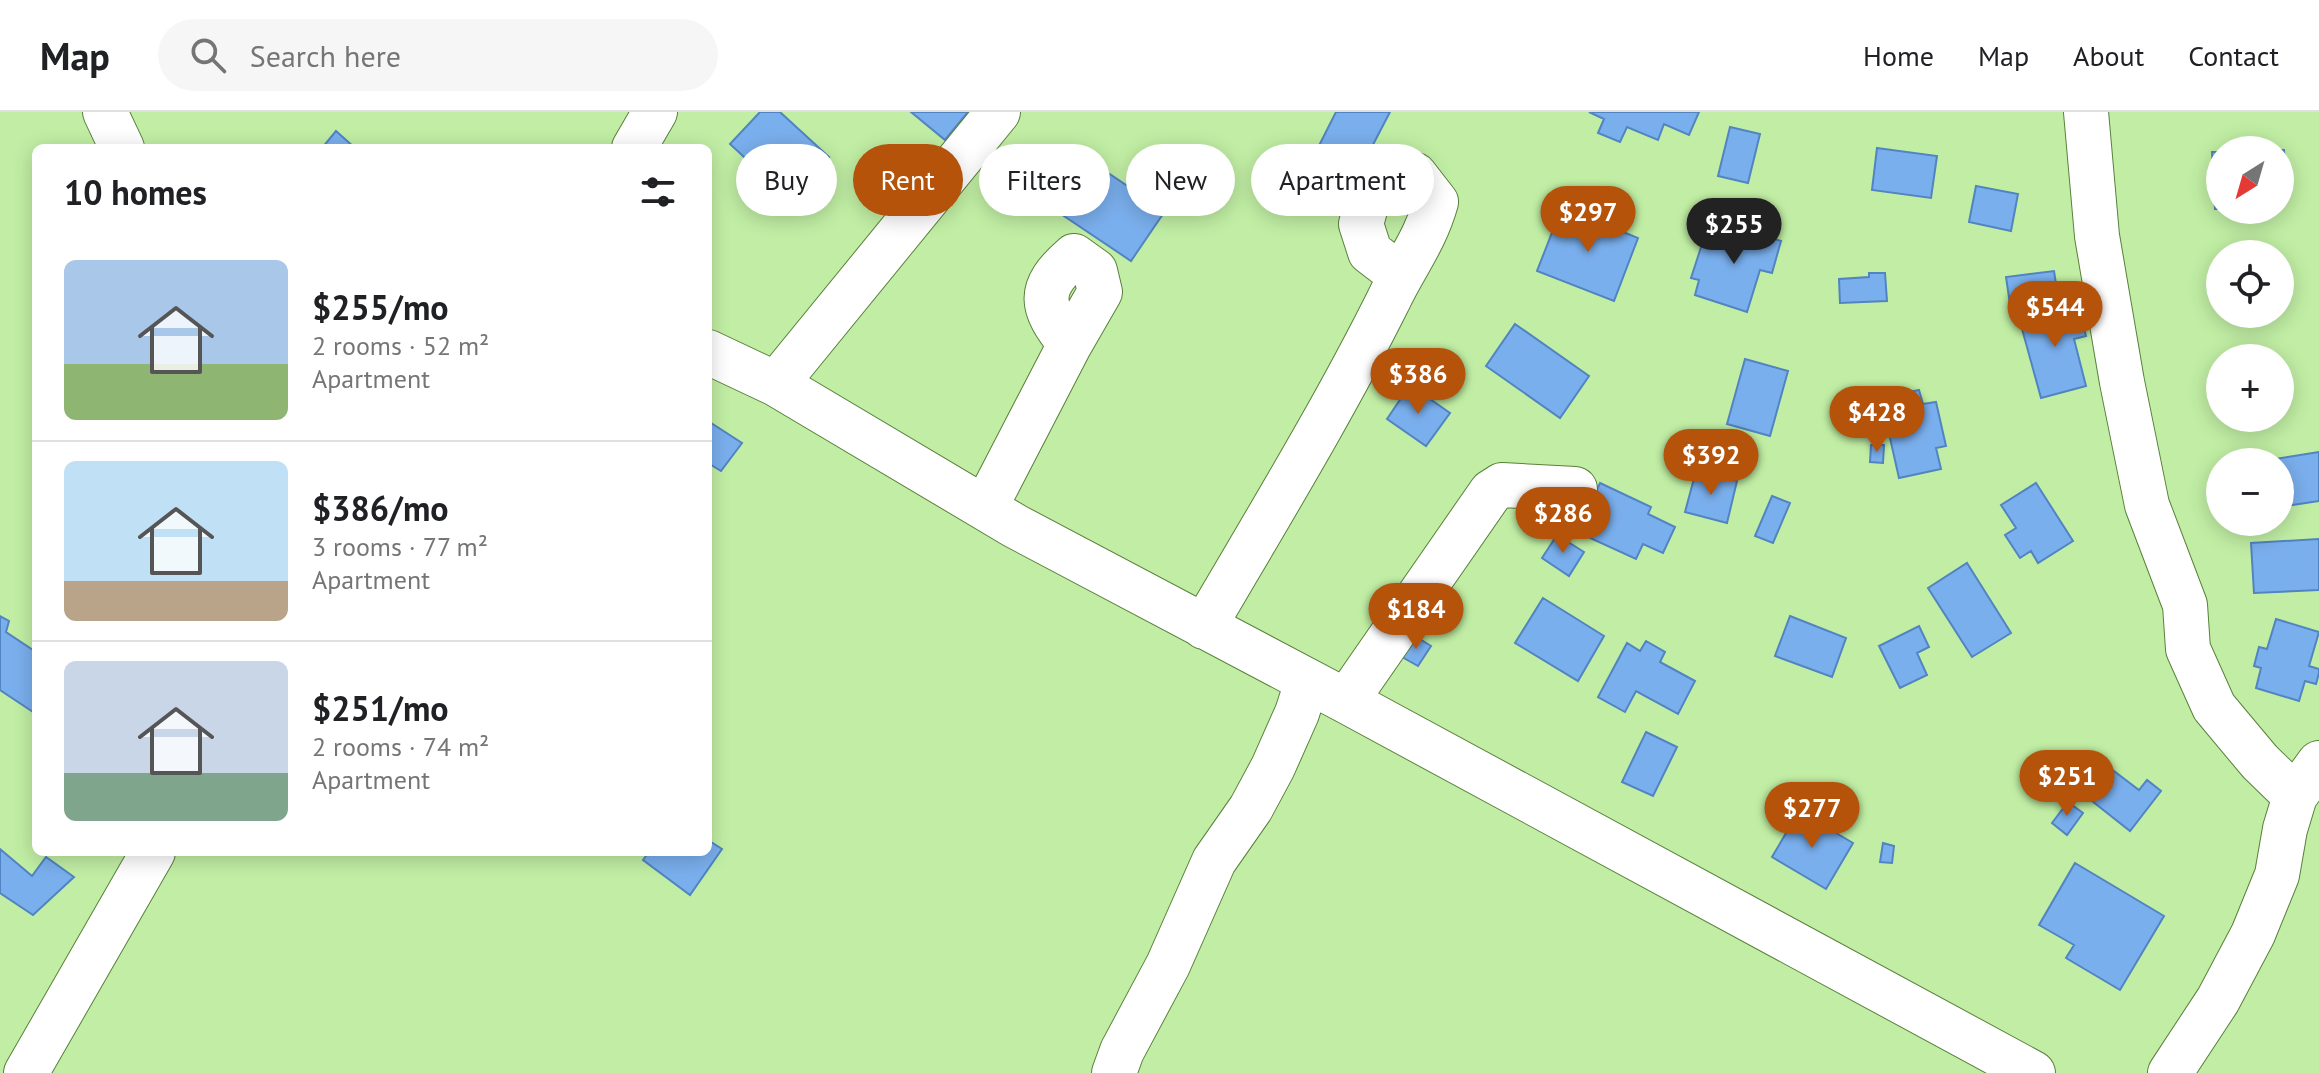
<!DOCTYPE html>
<meta charset="utf-8">
<style>
body{margin:0;font-family:"PT Sans",sans-serif;background:#f6f6f6;color:#202124;height:100vh;display:flex;flex-direction:column;font-size:30px;white-space:nowrap}
*{box-sizing:border-box;margin:0}
p{font-size:26px;color:#757577}
.icon{flex:none;width:44px;height:44px;fill:none;stroke:currentColor;stroke-width:2;stroke-linecap:round;stroke-linejoin:round}
.map{position:relative;flex:1;overflow:hidden}
.panel{position:absolute;left:32px;top:32px;width:680px;height:712px;display:flex;flex-direction:column;background:#fff;border-radius:12px;box-shadow:0 4px 20px #0003}
.panel>*{flex:none}
.hud{position:absolute;left:736px;top:32px;width:760px;height:72px;display:flex;gap:16px}
.needle{width:52px;rotate:217deg}
.buttons{position:absolute;left:2206px;top:24px;display:grid;gap:16px}
.buttons a{display:grid;place-items:center;width:88px;height:88px;border-radius:50%;background:#fff;box-shadow:0 4px 20px #0003;font-size:40px}
.price{position:absolute;translate:-50% -68px;padding:0 18px;border-radius:28px;background:#b45309;color:#fff;font-size:26px;line-height:52px;filter:drop-shadow(0 2px 4px #0008)}
.price::after{content:'';position:absolute;left:50%;top:48px;width:24px;height:18px;margin-left:-12px;background:inherit;clip-path:polygon(0 0,100% 0,50% 100%)}
.price.selected{background:#222;color:#fff}
ul{padding:0;list-style:none}
li{display:flex;align-items:center;gap:24px;height:200px;padding:0 32px}
li+li{border-top:2px solid #e0e0e0}
li span{display:grid;place-items:center;flex:none;width:224px;height:160px;border-radius:12px;color:#555}
li>.icon{margin-inline-start:auto}
span .icon{width:96px;height:96px;fill:#fffc;stroke-width:1}
li b{font-size:34px}
h2{display:flex;justify-content:space-between;align-items:center;height:96px;padding:0 32px;font-size:34px}
.tag{padding:0 28px;border-radius:36px;background:#fff;box-shadow:0 4px 20px #0003;font-size:28px;line-height:72px}
.tag.selected{background:#b45309;color:#fff}
header{display:flex;align-items:center;gap:48px;box-sizing:border-box;height:112px;padding:0 40px;background:#fff;border-bottom:2px solid #e0e0e0}
header strong{font-size:38px}
nav{display:flex;gap:44px;margin-inline-start:auto;font-size:28px}
.search{width:560px;height:72px;background:#f6f6f6;display:flex;align-items:center;gap:20px;box-sizing:border-box;padding:0 28px;border-radius:44px;color:#757577;font-size:30px}
.map>svg:first-child{display:block}
.building{fill:#7aafed;stroke:#5184c1;stroke-width:2}
.lines{fill:none;stroke-linecap:round;stroke-linejoin:round}
.minor-casing{stroke:#59803b;stroke-width:46}
.minor{stroke:#fff;stroke-width:44}
</style>
<header>
<strong>Map</strong>
<div class="search"><svg class="icon" aria-label="search" viewBox="0 0 24 24"><circle cx="10" cy="10" r="6"/><path d="M15 15l6 6"/></svg>Search here</div>
<nav><a>Home</a><a>Map</a><a>About</a><a>Contact</a></nav>
</header>
<div class="map">
<svg width="2319" height="961" viewBox="0 0 2319 961">
<rect width="100%" height="100%" fill="#c1eea4"/>
<!-- building -->
<path class="building" d="M 760,0 L 780,0 L 829,45 L 789,87 L 730,32 Z
M 911,0 L 968,0 L 945,28 Z
M 1336,0 L 1390,0 L 1337,102 L 1295,81 Z
M 1589,0 L 1699,0 L 1689,23 L 1664,12 L 1658,28 L 1627,15 L 1620,30 L 1598,21 L 1604,7 Z
M 1730,15 L 1760,22 L 1748,71 L 1718,64 Z
M 336,19 L 355,36 L 322,36 Z
M 1877,36 L 1937,44 L 1931,86 L 1872,78 Z
M 2279,38 L 2284,38 L 2286,73 L 2280,74 Z
M 2212,40 L 2220,40 L 2220,97 L 2215,97 Z
M 1089,48 L 1135,79 L 1147,61 L 1166,74 L 1154,92 L 1165,99 L 1131,149 L 1055,98 Z
M 1976,74 L 2018,82 L 2011,119 L 1969,110 Z
M 1562,95 L 1638,126 L 1614,189 L 1537,159 Z
M 1724,111 L 1781,129 L 1772,161 L 1760,158 L 1747,200 L 1695,183 L 1699,168 L 1691,166 L 1704,126 L 1718,130 Z
M 2054,159 L 2058,185 L 2010,192 L 2006,165 Z
M 1869,161 L 1885,161 L 1887,189 L 1840,191 L 1839,167 L 1869,165 Z
M 2077,191 L 2086,224 L 2074,227 L 2086,274 L 2041,286 L 2019,206 Z
M 1515,212 L 1589,264 L 1560,306 L 1486,254 Z
M 1745,247 L 1788,259 L 1770,324 L 1727,312 Z
M 1410,273 L 1450,301 L 1426,334 L 1387,307 Z
M 1919,278 L 1923,292 L 1936,290 L 1946,334 L 1936,336 L 1941,357 L 1899,366 L 1881,286 Z
M 708,309 L 742,331 L 721,359 L 708,351 Z
M 1871,333 L 1884,333 L 1883,351 L 1870,350 Z
M 2319,340 L 2319,389 L 2280,395 L 2280,350 L 2256,350 Z
M 1696,359 L 1737,369 L 1727,411 L 1685,400 Z
M 1600,371 L 1651,395 L 1648,402 L 1675,415 L 1663,441 L 1643,432 L 1636,447 L 1577,420 Z
M 2036,371 L 2073,429 L 2038,451 L 2031,439 L 2020,446 L 2005,423 L 2016,416 L 2001,393 Z
M 1772,384 L 1790,391 L 1773,431 L 1755,424 Z
M 1557,423 L 1584,440 L 1569,464 L 1542,446 Z
M 2319,427 L 2319,478 L 2254,481 L 2251,431 Z
M 1967,451 L 2011,521 L 1972,545 L 1928,476 Z
M 1543,486 L 1604,524 L 1578,569 L 1515,531 Z
M 0,504 L 9,509 L 6,520 L 36,540 L 36,602 L 0,578 Z
M 1790,504 L 1846,526 L 1832,565 L 1775,544 Z
M 2276,507 L 2319,520 L 2309,554 L 2319,557 L 2319,561 L 2316,572 L 2305,569 L 2299,589 L 2256,576 L 2261,556 L 2254,554 L 2259,535 L 2267,537 Z
M 1919,514 L 1929,535 L 1917,541 L 1927,563 L 1900,576 L 1879,534 Z
M 1415,524 L 1431,534 L 1418,554 L 1402,545 Z
M 1646,529 L 1665,540 L 1660,550 L 1695,569 L 1678,602 L 1636,579 L 1625,600 L 1598,585 L 1627,531 L 1640,539 Z
M 1646,620 L 1677,635 L 1653,684 L 1622,670 Z
M 2110,656 L 2139,678 L 2147,668 L 2161,679 L 2130,719 L 2087,685 Z
M 2068,690 L 2083,701 L 2067,723 L 2052,711 Z
M 1799,699 L 1853,731 L 1826,777 L 1772,745 Z
M 708,728 L 722,737 L 690,783 L 643,748 L 649,740 L 708,740 Z
M 1883,731 L 1894,734 L 1892,751 L 1880,750 Z
M 0,737 L 32,764 L 46,745 L 74,765 L 33,803 L 0,781 Z
M 2075,751 L 2164,804 L 2120,878 L 2066,846 L 2074,833 L 2039,813 Z"/>
<g class="lines">
<defs>
<path id="minor" d="M 105,0 L 122,36
M 2086,0 L 2097,124 L 2122,270 L 2147,393 L 2185,493 L 2188,537 L 2214,595 L 2260,650 L 2295,684 L 2285,717 L 2277,763 L 2253,822 L 2218,888 L 2170,961
M 634,36 L 655,0
M 708,240 L 776,272 L 1015,414 L 1346,589 L 2033,961
M 776,272 L 998,0
M 985,396 L 1070,232 L 1100,180 L 1095,159 L 1074,144 C 1036,177 1040,195 1070,232
M 1204,515 C 1267,407 1332,301 1388,189 C 1405,153 1425,129 1436,90 L 1415,63 L 1388,65 L 1368,87 L 1361,112 L 1370,140 L 1400,163
M 1346,589 L 1491,380 L 1502,373 L 1575,377
M 2295,684 L 2319,651
M 26,961 L 153,740
M 1114,961 L 1122,939 L 1168,853 L 1214,749 L 1251,696 L 1273,655 L 1297,601 L 1307,570"/>
</defs>
<!-- minor casing -->
<use href="#minor" class="minor-casing"/>
<!-- minor -->
<use href="#minor" class="minor"/>
</g>
</svg>
<div class="buttons">
<a><svg class="needle" viewBox="-14 -14 28 28"><path d="M0-13l5 13h-10z" fill="#e53935"/><path d="M0 13l5-13h-10z" fill="#757577"/></svg></a>
<a><svg class="icon" aria-label="locate" viewBox="0 0 24 24"><circle cx="12" cy="12" r="6"/><path d="M12 2v4M12 18v4M2 12h4M18 12h4"/></svg></a>
<a>+</a>
<a>−</a>
</div>
<b class="price" style="left:1588px;top:142px">$297</b>
<b class="price selected" style="left:1734px;top:154px">$255</b>
<b class="price" style="left:2055px;top:237px">$544</b>
<b class="price" style="left:1418px;top:304px">$386</b>
<b class="price" style="left:1877px;top:342px">$428</b>
<b class="price" style="left:1711px;top:385px">$392</b>
<b class="price" style="left:1563px;top:443px">$286</b>
<b class="price" style="left:1416px;top:539px">$184</b>
<b class="price" style="left:2067px;top:706px">$251</b>
<b class="price" style="left:1812px;top:738px">$277</b>
<div class="hud">
<a class="tag">Buy</a>
<a class="tag selected">Rent</a>
<a class="tag">Filters</a>
<a class="tag">New</a>
<a class="tag">Apartment</a>
</div>
<section class="panel">
<h2>10 homes<svg class="icon" aria-label="filters" viewBox="0 0 24 24"><path d="M4 7h16M4 17h16"/><circle cx="9" cy="7" r="2"/><circle cx="15" cy="17" r="2"/></svg></h2>
<ul>
<li><span style="background:linear-gradient(#a9c7e8 65%,#8fb573 0)"><svg class="icon" aria-label="home" viewBox="0 0 24 24"><path d="M3 11l9-7 9 7M6 9v11h12V9"/></svg></span><div><b>$255/mo</b><p>2 rooms · 52 m²</p><p>Apartment</p></div></li>
<li><span style="background:linear-gradient(#bfe0f5 75%,#b9a48a 0)"><svg class="icon" aria-label="home" viewBox="0 0 24 24"><path d="M3 11l9-7 9 7M6 9v11h12V9"/></svg></span><div><b>$386/mo</b><p>3 rooms · 77 m²</p><p>Apartment</p></div></li>
<li><span style="background:linear-gradient(#c9d6e8 70%,#7fa58c 0)"><svg class="icon" aria-label="home" viewBox="0 0 24 24"><path d="M3 11l9-7 9 7M6 9v11h12V9"/></svg></span><div><b>$251/mo</b><p>2 rooms · 74 m²</p><p>Apartment</p></div></li>
</ul>
</section>
</div>
